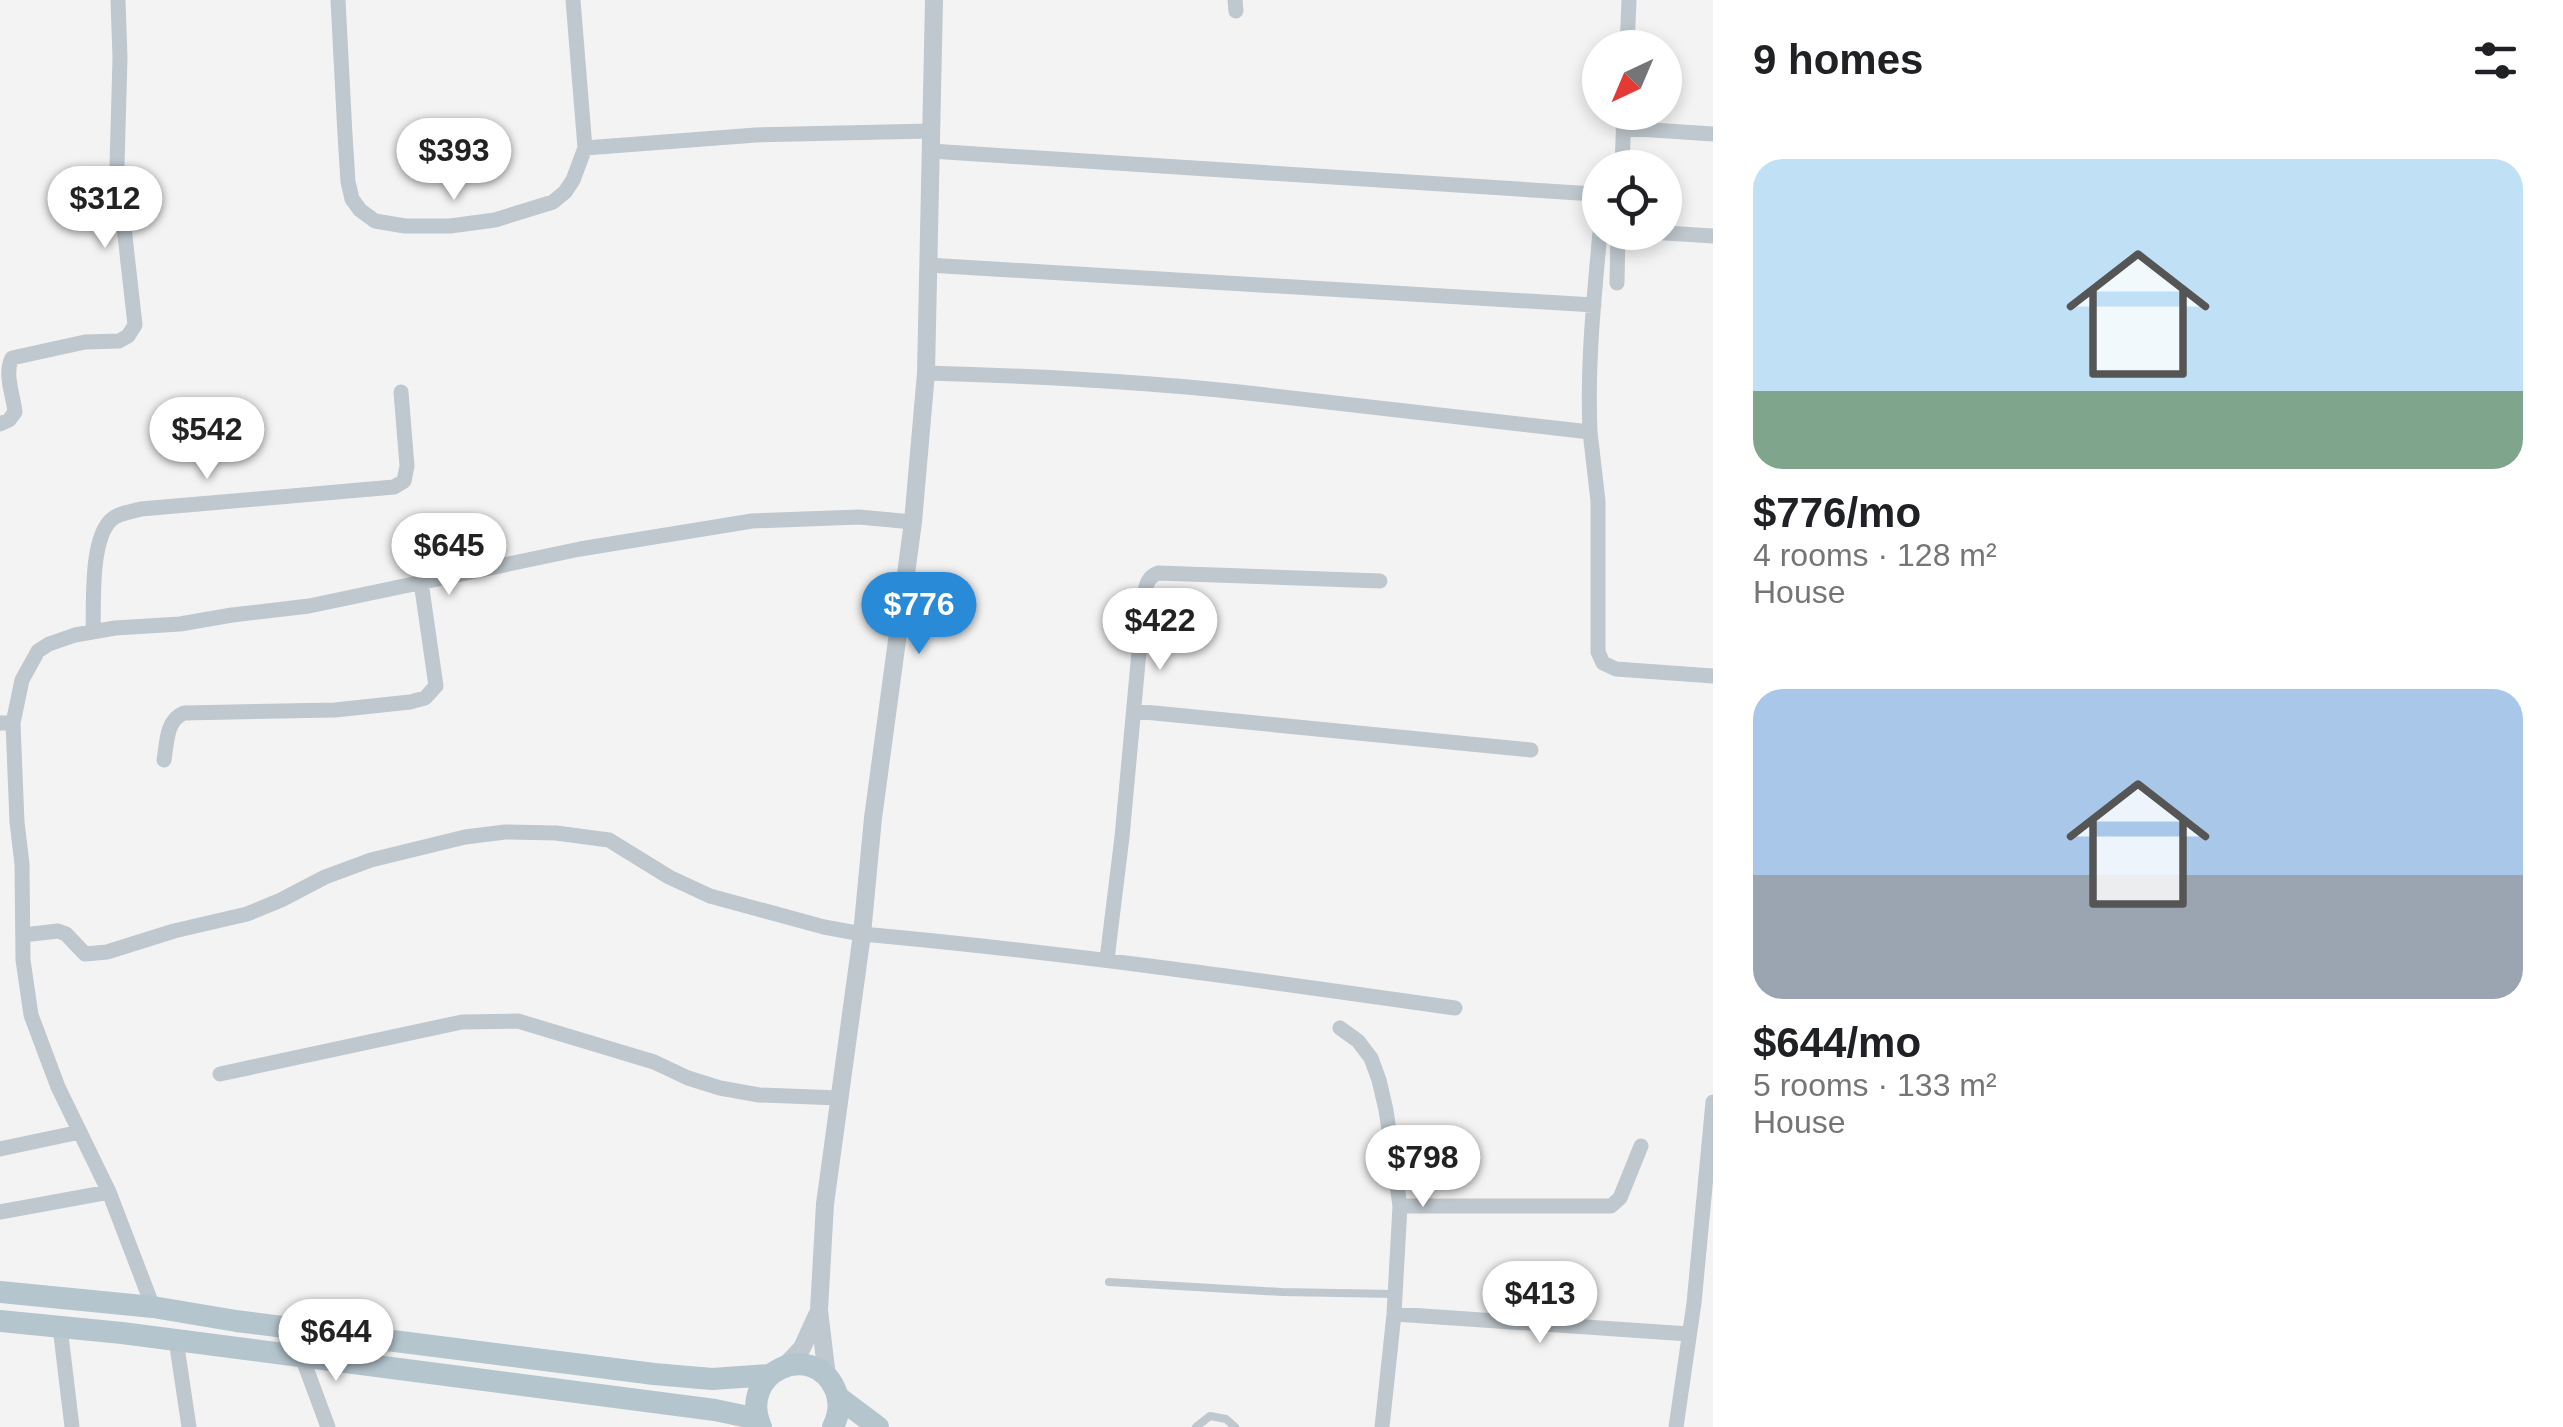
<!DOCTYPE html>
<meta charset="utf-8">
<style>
body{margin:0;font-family:Arial,sans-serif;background:#f2f2f2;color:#202124;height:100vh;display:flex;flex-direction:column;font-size:38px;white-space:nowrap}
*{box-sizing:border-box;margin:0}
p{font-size:32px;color:#757577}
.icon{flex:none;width:55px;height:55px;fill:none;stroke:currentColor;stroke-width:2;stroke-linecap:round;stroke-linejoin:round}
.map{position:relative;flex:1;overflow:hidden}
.sheet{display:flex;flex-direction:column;background:#fff;width:850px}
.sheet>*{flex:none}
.needle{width:65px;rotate:224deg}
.fabs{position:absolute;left:1582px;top:30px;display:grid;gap:20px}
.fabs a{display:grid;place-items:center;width:100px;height:100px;border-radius:50%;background:#fff;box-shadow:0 5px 15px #0003;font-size:50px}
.price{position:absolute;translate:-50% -85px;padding:0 22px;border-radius:35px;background:#fff;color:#222;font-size:32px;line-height:65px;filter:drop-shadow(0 2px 5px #0008)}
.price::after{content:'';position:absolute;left:50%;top:60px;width:30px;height:22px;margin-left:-15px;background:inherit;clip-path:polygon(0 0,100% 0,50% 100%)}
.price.current{background:#298ad8;color:#fff}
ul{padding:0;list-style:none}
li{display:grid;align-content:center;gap:20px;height:530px;padding:0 40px}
li span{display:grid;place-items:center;height:310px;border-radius:30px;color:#555}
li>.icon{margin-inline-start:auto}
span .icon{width:180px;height:180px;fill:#fffc;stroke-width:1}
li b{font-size:42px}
h2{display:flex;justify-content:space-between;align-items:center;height:120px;padding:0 40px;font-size:42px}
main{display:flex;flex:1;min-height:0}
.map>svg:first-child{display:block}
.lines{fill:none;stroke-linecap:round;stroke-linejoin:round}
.service{stroke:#bfc8ce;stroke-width:8}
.minor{stroke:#bfc8ce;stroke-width:15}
.tertiary{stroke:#bfc8ce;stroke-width:18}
.primary{stroke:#b5c5ce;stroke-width:22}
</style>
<main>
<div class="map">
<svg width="1713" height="1427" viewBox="0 0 1713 1427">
<rect width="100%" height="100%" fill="#f4f3f3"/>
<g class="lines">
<!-- service -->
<path class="service" d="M 1109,1282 L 1282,1292 L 1395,1294
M 1196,1427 L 1210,1416 L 1226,1419 L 1235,1427"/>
<!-- minor -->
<path class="minor" d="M 338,0 L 345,135 L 348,182 L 352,199 L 360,210 L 375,221 L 405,226 L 450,226 L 495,220 L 553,202 L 565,192 L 573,180 L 585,148 L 573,0
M 1235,0 L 1236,11
M 1627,48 L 1629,0
M 1623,128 L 1713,134
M 585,148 L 756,135 L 930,131
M 931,151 L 1594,194 L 1600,197
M 1622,168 L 1624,112
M 1650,232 L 1713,236
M 928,265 L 1594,305
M 1617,283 L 1618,232
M 926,373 C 1039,376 1154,382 1266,395 C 1374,408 1482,420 1590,432 L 1598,501 L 1598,652 L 1603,663 L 1616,669 L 1713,676
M 0,424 L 9,420 L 15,412 C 13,394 4,374 12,358 L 85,342 L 119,341 L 128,336 L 135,325 L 117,165 L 120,58 L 118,0
M 1590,432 C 1587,365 1594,298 1600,232
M 93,632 C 94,603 90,540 111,520 C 118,513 131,512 141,509 L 394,487 L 404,481 L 407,466 L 401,392
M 1134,711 L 1531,750
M 0,723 L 13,723 L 17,822 L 22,864 L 23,960 L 31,1015 L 58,1087 L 109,1192 L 153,1307
M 13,723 L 22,680 L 38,651 L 49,644 L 75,635 L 115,628 L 180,624 L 232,615 L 309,606 L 580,549 L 752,521 L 859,517 L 913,522
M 164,760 C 167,743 166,720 184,713 L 335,710 L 410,702 L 425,698 L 436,686 L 421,582
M 23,935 L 58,931 L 66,934 L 85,954 L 107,952 L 174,931 L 247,914 L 281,900 L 325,877 L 371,860 L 465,837 L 505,832 L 556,833 L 609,840 L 669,877 L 710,896 L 824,927 L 862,934 C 1061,952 1258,980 1455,1008
M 1107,959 L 1122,837 L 1144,597 C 1146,586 1147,577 1158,573 L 1380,581
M 1340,1028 L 1358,1041 L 1371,1058 L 1379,1080 L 1386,1110 L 1400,1206 L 1394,1314 L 1382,1427
M 220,1074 L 462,1022 L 518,1021 L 654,1062 L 688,1078 L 720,1088 L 759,1095 L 839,1098
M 0,1149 L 80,1132
M 1400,1206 L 1611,1206 L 1620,1198 L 1641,1146
M 0,1212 L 109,1192
M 1394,1314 L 1689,1334
M 60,1327 L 72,1427
M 176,1340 L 189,1427
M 302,1357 L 328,1427
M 1676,1427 L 1694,1303 L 1713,1102"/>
<!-- tertiary -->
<path class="tertiary" d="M 785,1366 L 802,1348 L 817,1315
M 827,1377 L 819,1310 L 825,1204 L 862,934 L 873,818 L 913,522 L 926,373 L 934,0"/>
<!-- primary -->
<path class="primary" d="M 0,1292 L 153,1307 L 236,1321 L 654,1374 L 712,1379 L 769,1375
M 0,1321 L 122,1333 L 715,1410 L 748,1417 L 759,1422
M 838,1397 L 878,1427
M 761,1427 C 737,1372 812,1339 835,1389 C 841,1402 839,1415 833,1427"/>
</g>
</svg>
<div class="fabs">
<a><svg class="needle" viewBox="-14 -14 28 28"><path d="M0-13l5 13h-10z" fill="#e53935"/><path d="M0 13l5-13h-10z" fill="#757577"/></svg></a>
<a><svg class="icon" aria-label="locate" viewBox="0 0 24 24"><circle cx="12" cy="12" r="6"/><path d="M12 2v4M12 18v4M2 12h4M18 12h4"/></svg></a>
</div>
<b class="price" style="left:454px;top:203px">$393</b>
<b class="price" style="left:105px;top:251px">$312</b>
<b class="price" style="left:207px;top:482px">$542</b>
<b class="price" style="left:449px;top:598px">$645</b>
<b class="price current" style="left:919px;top:657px">$776</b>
<b class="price" style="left:1160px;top:673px">$422</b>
<b class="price" style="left:1423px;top:1210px">$798</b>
<b class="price" style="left:1540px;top:1346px">$413</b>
<b class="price" style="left:336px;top:1384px">$644</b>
</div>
<section class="sheet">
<h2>9 homes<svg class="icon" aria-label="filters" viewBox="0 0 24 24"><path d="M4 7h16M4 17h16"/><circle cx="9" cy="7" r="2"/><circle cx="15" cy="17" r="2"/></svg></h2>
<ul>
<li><span style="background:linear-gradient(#bfe0f5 75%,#7fa58c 0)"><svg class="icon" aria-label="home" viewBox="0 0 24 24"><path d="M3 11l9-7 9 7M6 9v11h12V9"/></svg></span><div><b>$776/mo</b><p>4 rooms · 128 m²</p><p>House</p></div></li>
<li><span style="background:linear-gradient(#a9c7e8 60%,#9aa5b1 0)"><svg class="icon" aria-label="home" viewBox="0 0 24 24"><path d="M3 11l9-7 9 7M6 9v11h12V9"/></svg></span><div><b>$644/mo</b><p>5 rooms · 133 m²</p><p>House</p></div></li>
</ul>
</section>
</main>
